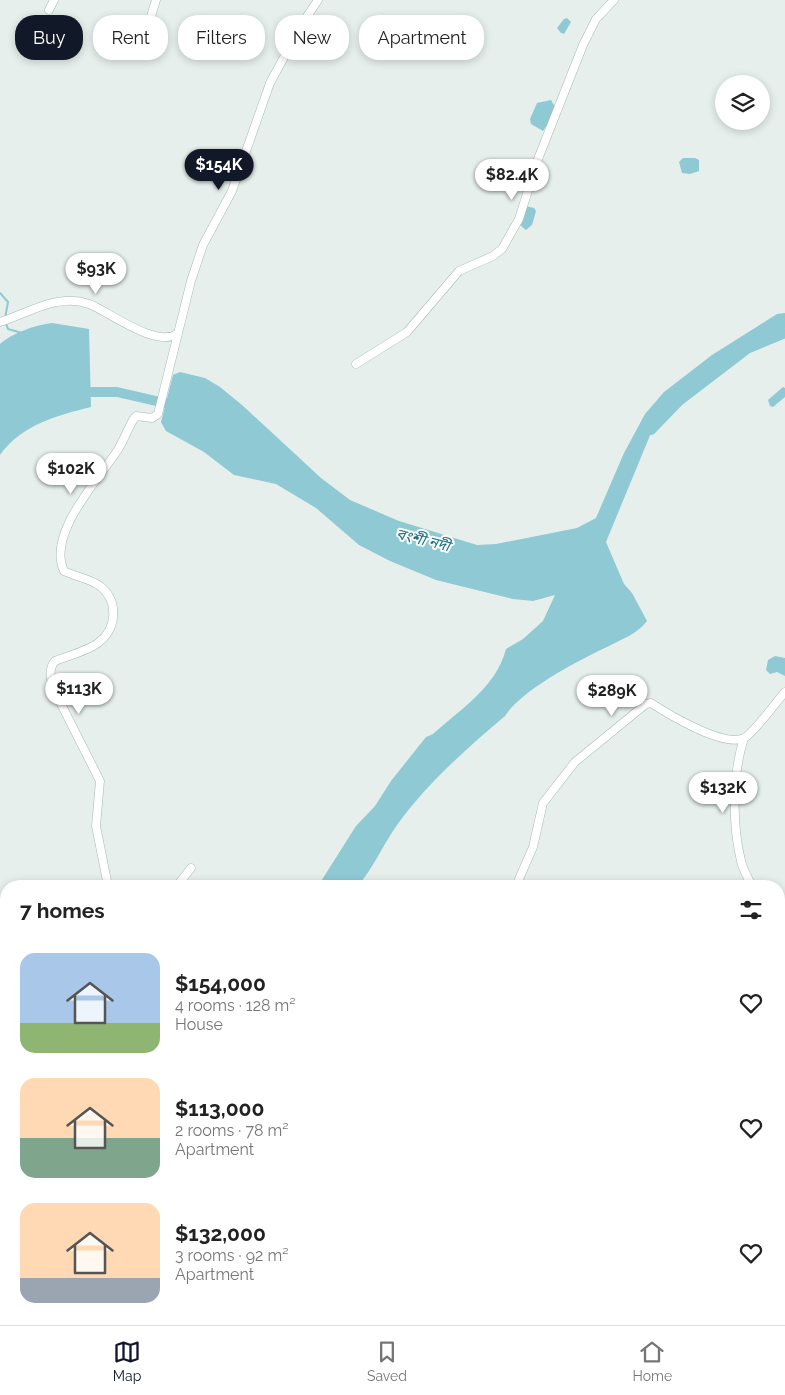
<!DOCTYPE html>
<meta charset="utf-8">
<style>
body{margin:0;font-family:Raleway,"Noto Sans Bengali",sans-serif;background:#f2f2f2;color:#222;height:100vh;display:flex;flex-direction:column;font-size:19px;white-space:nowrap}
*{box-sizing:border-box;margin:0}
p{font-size:16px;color:#767676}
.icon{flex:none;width:28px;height:28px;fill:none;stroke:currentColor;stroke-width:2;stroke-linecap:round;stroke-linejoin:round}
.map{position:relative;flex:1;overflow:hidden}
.sheet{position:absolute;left:0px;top:880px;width:785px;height:445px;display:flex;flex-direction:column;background:#fff;border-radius:20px 20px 0 0;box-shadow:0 2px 8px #0003}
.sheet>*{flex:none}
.top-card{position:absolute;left:15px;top:15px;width:500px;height:45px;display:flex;gap:10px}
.buttons{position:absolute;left:715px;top:75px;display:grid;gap:10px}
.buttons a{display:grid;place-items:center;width:55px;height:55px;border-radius:50%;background:#fff;box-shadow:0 2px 8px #0003;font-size:25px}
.price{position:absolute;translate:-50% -42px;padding:0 11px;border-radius:18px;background:#fff;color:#222;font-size:16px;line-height:32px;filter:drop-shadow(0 1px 2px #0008)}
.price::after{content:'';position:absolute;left:50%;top:30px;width:15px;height:11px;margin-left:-8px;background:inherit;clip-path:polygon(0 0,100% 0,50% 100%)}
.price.on{background:#111827;color:#fff}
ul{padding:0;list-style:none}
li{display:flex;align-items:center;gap:15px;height:125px;padding:0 20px}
li span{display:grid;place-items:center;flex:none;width:140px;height:100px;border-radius:15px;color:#555}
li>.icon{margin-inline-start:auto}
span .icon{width:60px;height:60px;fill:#fffc;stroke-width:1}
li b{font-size:21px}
h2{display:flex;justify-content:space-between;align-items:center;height:60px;padding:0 20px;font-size:21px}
.tag{padding:0 18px;border-radius:20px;background:#fff;box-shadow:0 2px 8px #0003;font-size:18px;line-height:45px}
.tag.on{background:#111827;color:#fff}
.menu{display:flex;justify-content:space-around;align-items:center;height:70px;border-top:1px solid #e0e0e0;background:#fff;font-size:14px;color:#767676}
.menu a{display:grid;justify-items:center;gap:2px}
.menu .on{color:#111827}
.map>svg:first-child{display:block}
.water{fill:#8ec9d4}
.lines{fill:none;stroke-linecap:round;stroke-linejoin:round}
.stream{stroke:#8ec9d4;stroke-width:2}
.river{stroke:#8ec9d4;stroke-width:10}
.minor-casing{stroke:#a8b8b2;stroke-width:9}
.minor{stroke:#fff;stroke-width:8}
.labels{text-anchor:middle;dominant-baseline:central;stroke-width:4;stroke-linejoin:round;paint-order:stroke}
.water-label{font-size:15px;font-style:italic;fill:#1c6f80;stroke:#f7fbf9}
</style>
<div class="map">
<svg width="785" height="1325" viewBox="0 0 785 1325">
<rect width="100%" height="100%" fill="#e6efeb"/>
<!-- water -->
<path class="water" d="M 567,18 L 571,22 L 564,34 L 561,33 L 557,28 L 564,19 Z
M 551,100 L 555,107 L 553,115 L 543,131 L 531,124 L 530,119 L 537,103 Z
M 683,158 L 695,158 L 699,160 L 699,171 L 690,174 L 682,173 L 679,162 Z
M 526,206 L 534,208 L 536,211 L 532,225 L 526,230 L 520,225 Z
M 785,313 L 785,328 L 742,350 L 670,407 L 651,433 L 606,542 L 624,584 L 632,593 L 647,621 C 637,634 624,638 609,646 C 581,659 521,690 505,716 C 465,750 425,785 395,828 C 382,847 373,868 358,886 L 318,886 L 356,826 L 375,806 L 391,781 L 426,737 L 433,734 C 462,708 496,687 506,649 L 523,639 L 543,621 L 555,595 L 533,601 L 513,599 L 436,580 L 390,561 L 359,545 L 316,508 L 276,484 L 234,475 L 204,452 L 166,431 L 161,422 L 173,375 L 180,372 L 205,378 L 220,387 L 242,405 L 321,478 L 350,500 L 399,521 L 477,545 L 496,544 L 577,528 L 596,518 L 624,453 L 645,414 L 664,392 L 712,355 L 777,314 Z
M 52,323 L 89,329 L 91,407 C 58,415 21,425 0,455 L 0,344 C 12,333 36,325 52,323 Z
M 783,387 L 785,388 L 785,397 L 773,407 L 770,406 L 768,400 Z
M 775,656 L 785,658 L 785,676 L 777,672 L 770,674 L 766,670 L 768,660 Z
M 155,1319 L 187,1319 L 187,1325 L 155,1325 Z"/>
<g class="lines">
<!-- stream -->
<path class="stream" d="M 0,293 L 8,302 L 5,318
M 6,323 L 8,329 L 22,333"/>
<!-- river -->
<path class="river" d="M 78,392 L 117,392 L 169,404
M 651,430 L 679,401 L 747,349 L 785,333"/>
<defs>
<path id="minor" d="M 49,10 L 54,0
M 136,47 L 148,26 L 156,0
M 0,322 C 29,313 57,293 89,304 C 110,312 155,348 177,334
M 356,364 L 407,332 L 459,271 L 493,256 L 502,249 L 519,219 L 538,159 L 583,45 L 596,19 L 614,0
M 744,738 C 732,776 732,823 741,861 C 743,870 748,878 752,886
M 108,886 L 96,826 L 100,781 L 53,688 C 51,679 48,669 55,661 C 68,656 87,651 98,643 C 117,629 119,601 100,586 C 89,578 76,577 64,571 C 46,533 101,477 119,448 C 124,439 128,429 133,420 L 136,416 L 152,418 L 158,414 L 191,281 L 203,245 L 232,191 L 270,83 L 302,24 L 318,0
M 177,886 L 191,868
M 516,886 L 533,847 L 543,803 L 575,762 L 646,704 L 651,703 C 668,714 724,748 744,738 C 753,734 776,702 785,692
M 779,932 L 785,942 L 779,951
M 0,1046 L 6,1038
M 0,1073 L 6,1083
M 0,1208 L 6,1202
M 0,1306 L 6,1313
M 13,1319 L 21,1325
M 296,1319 L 350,1325
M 404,1319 L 422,1325
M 36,1325 L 37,1319
M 365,1325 L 381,1319
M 558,1325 L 563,1325"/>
</defs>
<!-- minor casing -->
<use href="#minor" class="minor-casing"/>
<!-- minor -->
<use href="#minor" class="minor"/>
</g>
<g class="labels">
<!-- water labels -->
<g class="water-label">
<text transform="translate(423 540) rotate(14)">বংশী নদী</text>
</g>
</g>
</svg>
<div class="buttons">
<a><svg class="icon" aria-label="layers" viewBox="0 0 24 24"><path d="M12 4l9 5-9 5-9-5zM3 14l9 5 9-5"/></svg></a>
</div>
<b class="price on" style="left:219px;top:191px">$154K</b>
<b class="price" style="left:512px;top:201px">$82.4K</b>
<b class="price" style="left:96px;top:295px">$93K</b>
<b class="price" style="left:71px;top:495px">$102K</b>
<b class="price" style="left:79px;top:715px">$113K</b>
<b class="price" style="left:612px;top:717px">$289K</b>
<b class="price" style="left:723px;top:814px">$132K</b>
<div class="top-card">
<a class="tag on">Buy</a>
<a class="tag">Rent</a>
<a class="tag">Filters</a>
<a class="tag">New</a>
<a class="tag">Apartment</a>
</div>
<section class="sheet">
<h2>7 homes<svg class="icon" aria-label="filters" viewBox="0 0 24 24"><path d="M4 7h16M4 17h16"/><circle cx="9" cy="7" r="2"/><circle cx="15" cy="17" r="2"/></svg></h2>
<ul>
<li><span style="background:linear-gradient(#a9c7e8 70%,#8fb573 0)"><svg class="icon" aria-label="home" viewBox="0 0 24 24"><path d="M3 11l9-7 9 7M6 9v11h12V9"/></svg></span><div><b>$154,000</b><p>4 rooms · 128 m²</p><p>House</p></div><svg class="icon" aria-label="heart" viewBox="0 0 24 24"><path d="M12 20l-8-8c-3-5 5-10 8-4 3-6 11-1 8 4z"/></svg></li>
<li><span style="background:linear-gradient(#ffd9b3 60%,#7fa58c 0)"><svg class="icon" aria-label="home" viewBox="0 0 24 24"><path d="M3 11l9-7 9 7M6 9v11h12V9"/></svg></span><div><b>$113,000</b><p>2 rooms · 78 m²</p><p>Apartment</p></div><svg class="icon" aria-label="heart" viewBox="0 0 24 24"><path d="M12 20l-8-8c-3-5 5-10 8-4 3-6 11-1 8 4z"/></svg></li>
<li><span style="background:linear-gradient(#ffd9b3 75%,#9aa5b1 0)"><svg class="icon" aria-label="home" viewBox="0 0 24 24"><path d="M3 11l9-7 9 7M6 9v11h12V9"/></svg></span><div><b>$132,000</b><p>3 rooms · 92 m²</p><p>Apartment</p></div><svg class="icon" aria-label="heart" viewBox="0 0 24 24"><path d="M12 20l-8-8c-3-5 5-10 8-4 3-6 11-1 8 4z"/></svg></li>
</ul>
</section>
</div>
<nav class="menu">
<a class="on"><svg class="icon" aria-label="map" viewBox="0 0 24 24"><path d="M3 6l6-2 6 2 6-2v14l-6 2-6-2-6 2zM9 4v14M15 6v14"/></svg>Map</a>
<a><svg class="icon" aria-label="saved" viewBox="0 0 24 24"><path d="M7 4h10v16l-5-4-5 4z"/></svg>Saved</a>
<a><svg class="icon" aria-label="home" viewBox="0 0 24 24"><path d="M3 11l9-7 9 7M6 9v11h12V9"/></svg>Home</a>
</nav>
